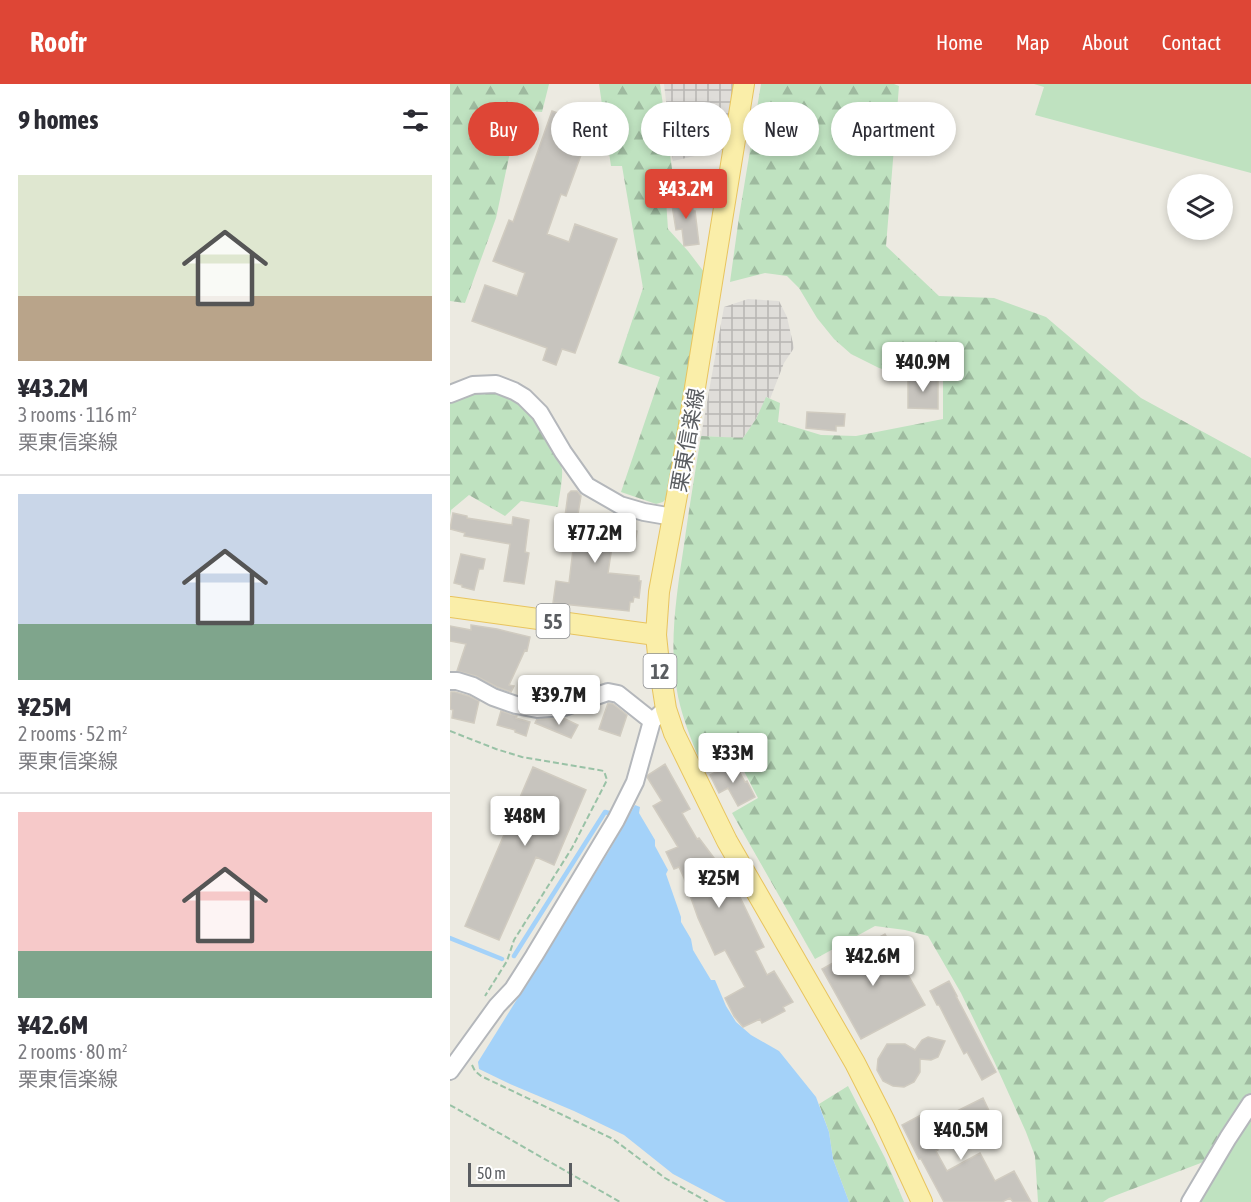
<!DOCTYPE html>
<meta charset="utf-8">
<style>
body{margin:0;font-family:"Asap Condensed","Noto Sans JP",sans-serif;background:#f2f2f3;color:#2b2b33;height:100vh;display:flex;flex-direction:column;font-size:22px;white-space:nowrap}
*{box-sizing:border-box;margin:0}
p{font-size:20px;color:#7c7c81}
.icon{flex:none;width:33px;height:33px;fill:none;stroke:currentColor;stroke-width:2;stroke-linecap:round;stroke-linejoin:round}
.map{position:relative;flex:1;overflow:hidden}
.side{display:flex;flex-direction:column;background:#fff;width:450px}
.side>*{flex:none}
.guide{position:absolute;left:18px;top:18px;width:570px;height:54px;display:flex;gap:12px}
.buttons{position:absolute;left:717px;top:90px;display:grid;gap:12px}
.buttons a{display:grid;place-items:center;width:66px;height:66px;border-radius:50%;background:#fff;box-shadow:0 3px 9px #0003;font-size:30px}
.scale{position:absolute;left:18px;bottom:15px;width:104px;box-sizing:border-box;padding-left:6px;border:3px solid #5a5d61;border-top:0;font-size:16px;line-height:21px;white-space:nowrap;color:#5a5d61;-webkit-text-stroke:4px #fff;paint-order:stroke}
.price{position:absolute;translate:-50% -51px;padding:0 14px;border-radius:6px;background:#fff;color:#222;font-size:20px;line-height:39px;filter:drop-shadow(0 2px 3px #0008)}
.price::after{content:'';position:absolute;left:50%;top:36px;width:18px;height:14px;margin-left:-9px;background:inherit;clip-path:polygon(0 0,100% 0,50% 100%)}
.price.on{background:#de4636;color:#fff}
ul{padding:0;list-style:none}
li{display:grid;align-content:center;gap:12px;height:318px;padding:0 18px}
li+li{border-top:2px solid #e1e1e2}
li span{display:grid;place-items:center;height:186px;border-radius:0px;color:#555}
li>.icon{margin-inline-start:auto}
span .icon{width:108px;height:108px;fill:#fffc;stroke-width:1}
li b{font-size:26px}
h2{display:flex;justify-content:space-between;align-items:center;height:72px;padding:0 18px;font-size:26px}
.chip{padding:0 21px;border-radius:27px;background:#fff;box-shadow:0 3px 9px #0003;font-size:21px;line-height:54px}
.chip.on{background:#de4636;color:#fff}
header{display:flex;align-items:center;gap:36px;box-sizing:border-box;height:84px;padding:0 30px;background:#de4636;color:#fff}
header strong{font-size:28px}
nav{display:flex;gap:33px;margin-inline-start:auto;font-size:21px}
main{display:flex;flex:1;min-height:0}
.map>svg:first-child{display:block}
.industrial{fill:url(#industrial-grid)}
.green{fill:#bfe2c0}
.forest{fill:url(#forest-firs)}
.water{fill:#a4d2f9}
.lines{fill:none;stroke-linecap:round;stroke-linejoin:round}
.stream{stroke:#a4d2f9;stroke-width:4.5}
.building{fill:#c7c4be;stroke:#d0cbc0;stroke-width:1.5}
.minor-casing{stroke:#b4b7bb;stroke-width:20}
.major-casing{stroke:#e8c45e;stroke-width:22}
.path{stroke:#99c2a6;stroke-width:2;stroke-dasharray:6 3;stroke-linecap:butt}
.minor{stroke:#fff;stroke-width:16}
.major{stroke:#faeea9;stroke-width:20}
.labels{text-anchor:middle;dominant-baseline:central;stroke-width:4.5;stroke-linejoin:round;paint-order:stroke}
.shield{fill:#fff;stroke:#8c8e90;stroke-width:1.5}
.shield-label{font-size:20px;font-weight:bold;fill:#5a5d61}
.street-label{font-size:21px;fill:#5a5d61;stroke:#fff}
</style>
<header>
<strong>Roofr</strong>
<nav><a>Home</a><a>Map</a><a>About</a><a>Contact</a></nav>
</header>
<main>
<section class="side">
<h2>9 homes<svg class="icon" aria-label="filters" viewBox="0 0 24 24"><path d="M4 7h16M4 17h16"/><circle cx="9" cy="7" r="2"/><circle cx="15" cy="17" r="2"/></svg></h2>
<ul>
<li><span style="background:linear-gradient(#dfe7d0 65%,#b9a48a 0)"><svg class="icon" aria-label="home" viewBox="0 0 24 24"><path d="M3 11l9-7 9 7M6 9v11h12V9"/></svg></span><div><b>¥43.2M</b><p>3 rooms · 116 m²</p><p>栗東信楽線</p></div></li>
<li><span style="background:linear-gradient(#c9d6e8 70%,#7fa58c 0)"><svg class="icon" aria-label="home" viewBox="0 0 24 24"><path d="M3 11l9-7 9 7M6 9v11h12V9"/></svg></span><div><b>¥25M</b><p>2 rooms · 52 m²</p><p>栗東信楽線</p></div></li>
<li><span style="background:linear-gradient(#f6c9c9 75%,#7fa58c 0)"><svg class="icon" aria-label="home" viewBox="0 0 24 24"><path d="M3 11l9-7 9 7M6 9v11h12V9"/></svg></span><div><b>¥42.6M</b><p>2 rooms · 80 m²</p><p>栗東信楽線</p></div></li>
</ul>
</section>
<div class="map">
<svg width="801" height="1118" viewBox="0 0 801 1118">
<defs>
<pattern id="industrial-grid" width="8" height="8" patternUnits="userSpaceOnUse" patternTransform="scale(1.5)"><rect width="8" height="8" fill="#dfddd9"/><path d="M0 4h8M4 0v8" fill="none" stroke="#b8b6b3"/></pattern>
<pattern id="forest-firs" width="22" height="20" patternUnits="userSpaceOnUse" patternTransform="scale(1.5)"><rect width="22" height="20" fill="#bfe2c0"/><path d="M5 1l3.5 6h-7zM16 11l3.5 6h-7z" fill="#9eba9f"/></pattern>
</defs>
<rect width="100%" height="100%" fill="#eceae1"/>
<!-- industrial -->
<path class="industrial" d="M 214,0 L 286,0 L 275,65 L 223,77 Z
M 298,215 L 329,217 L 337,233 L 344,264 L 334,279 L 320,315 L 317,313 L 306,335 L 293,354 L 251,352 L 274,223 Z"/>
<!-- green -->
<path class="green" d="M 584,0 L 801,0 L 801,89 L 585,31 L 594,3 Z
M 801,1003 L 801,1118 L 742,1118 Z"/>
<!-- forest -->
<path class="forest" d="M 0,0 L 99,0 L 92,28 L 69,26 L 46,134 L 15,219 L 0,217 Z
M 149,0 L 210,0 L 225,106 L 216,116 L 218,145 L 238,167 L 254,188 L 219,411 L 213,418 L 206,420 L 171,408 L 210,293 L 168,279 L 193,204 L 172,82 L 161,82 Z
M 311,0 L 444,0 L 449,2 L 436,162 L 489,212 L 544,214 L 596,233 L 691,314 L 801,374 L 801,1009 L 756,1077 L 659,1114 L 653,1118 L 588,1118 L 585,1072 L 576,1048 L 544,977 L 511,909 L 478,852 L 455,846 L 425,842 L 365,875 L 282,729 L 308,714 L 285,670 L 254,686 C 245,665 236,644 230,621 C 217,569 226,514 234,461 C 239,425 245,388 251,352 L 293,354 L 306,335 L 316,313 L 330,319 L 328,338 L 371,351 L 406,352 L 493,335 L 493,292 L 458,293 L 429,284 L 401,270 L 384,255 L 367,234 L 349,204 L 337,192 L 315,189 L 280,198 L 289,133 Z
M 37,306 C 77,315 82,331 101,364 C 104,370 111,379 112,385 C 113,396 109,412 108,423 L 71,417 L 55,432 L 19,411 L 1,426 L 0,432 L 0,317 L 4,314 Z
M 398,1002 L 435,1074 L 454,1118 L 399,1118 L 383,1075 L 379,1048 L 369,1020 Z"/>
<!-- water -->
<path class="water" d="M 185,721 L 190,723 L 189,729 L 205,756 L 205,762 L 218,786 L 216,790 L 231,833 L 231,838 L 241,855 L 243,866 L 261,896 L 265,896 L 276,922 L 286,938 L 301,951 L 329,967 L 366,1013 L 379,1048 L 383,1075 L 399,1118 L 276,1118 L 223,1090 L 174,1051 L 124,1027 L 60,1000 L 29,985 L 28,978 L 159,767 L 175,739 L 172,737 L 174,732 L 178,733 Z"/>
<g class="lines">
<!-- stream -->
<path class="stream" d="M 0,854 L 52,875
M 64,872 L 155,728 L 163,730"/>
</g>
<!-- building -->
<path class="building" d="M 102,27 L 142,41 L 116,112 L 111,110 L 97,150 L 119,158 L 125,140 L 167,155 L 125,269 L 112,265 L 106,281 L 93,276 L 97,264 L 22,237 L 35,201 L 67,212 L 75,189 L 43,177 L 59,136 L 63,138 Z
M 241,112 L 243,127 L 245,127 L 249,160 L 234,162 L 232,145 L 226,146 L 221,115 Z
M 458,294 L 488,294 L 488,325 L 458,324 Z
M 357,328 L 395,330 L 394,342 L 386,342 L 386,347 L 356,344 Z
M 121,407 L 127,407 L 131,412 L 127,436 L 165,441 L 164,443 L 187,447 L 185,460 L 163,456 L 158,489 L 189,492 L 189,497 L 191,497 L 189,514 L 184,513 L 183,518 L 180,518 L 179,527 L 103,519 L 106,497 L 119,499 L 124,457 L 112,455 L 118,410 Z
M 3,429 L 17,432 L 17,434 L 62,441 L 63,433 L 79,436 L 75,468 L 79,469 L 74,500 L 54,497 L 60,460 L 14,452 L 15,449 L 0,445 Z
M 11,470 L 35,475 L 33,485 L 29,485 L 24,506 L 12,503 L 12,501 L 4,499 Z
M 21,541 L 47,545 L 80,553 L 77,567 L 75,566 L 59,601 L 64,602 L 61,608 L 47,603 L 26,592 L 7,587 L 16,560 L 0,557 L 0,542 L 21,546 Z
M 1,608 L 5,608 L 19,612 L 29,617 L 24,639 L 2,634 L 3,626 L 0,625 Z
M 158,619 L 163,620 L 177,631 L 170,652 L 149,645 Z
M 51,627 L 67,632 L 66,634 L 80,638 L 76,652 L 65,648 L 65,646 L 47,641 Z
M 113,634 L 128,641 L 121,654 L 85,639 L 87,635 Z
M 284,678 L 295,698 L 297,697 L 305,713 L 288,722 L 278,704 L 269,709 L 260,691 Z
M 215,680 L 240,725 L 232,729 L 247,755 L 249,754 L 270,782 L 274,780 L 314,863 L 305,867 L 317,891 L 324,887 L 343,918 L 333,923 L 335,927 L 312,939 L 310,935 L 293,943 L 284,932 L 275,914 L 295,903 L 275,866 L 265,871 L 248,834 L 234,794 L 229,783 L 224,785 L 216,768 L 228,763 L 203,722 L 212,717 L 197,693 L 198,691 Z
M 83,683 L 136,706 L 104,781 L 86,773 L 49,856 L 15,842 Z
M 435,850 L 475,921 L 411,955 L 372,885 Z
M 499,897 L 507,912 L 506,912 L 546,988 L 532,996 L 517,968 L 514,970 L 489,921 L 487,921 L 480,907 Z
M 478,953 L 495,957 L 488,973 L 481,976 L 470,975 L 470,988 L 464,998 L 454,1003 L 443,1002 L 433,997 L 427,986 L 428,975 L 437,960 L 455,960 L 465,966 L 472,956 Z
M 533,1014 L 541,1031 L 485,1059 L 488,1066 L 486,1067 L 497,1087 L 530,1069 L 545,1097 L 564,1087 L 581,1118 L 563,1118 L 560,1114 L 552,1118 L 494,1118 L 471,1075 L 469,1075 L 452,1041 L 471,1031 L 477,1042 Z"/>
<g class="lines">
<defs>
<path id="minor" d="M 0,310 L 23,301 L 46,300 L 64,307 L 74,313 L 90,329 L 113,368 L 137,402 L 170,421 L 194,428 L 223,433
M 0,597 L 7,597 L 23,602 L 43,613 L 66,621 L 87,625 L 114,623 L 158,608 L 168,610 L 202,637
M 0,987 L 47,922 L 63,905 L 84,872 L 166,736 L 185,698 L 202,637 L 216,625
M 740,1118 L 778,1054 L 801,1019"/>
<path id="major" d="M 294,0 L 232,384 L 209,508 L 206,551 L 209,580 L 216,625 L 224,649 L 277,757 L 405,979 L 434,1036 L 472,1118
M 0,523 L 206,551"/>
</defs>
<!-- minor casing -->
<use href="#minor" class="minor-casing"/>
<!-- major casing -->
<use href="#major" class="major-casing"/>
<!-- path -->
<path class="path" d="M 0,647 L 46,665 L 72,673 L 154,687 L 157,696 L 122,764 L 64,856 L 57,877 L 35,912
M 22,981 L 25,987 L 31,992 L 163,1055 L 215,1094 L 258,1118
M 0,1021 L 170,1118"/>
<!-- minor -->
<use href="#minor" class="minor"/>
<!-- major -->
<use href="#major" class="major"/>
</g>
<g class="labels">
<!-- shield labels -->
<g class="shield">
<rect x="86.5" y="520" width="33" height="34" rx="4.5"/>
<rect x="193.5" y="570" width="33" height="34" rx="4.5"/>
</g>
<g class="shield-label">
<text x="103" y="537">55</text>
<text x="210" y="587">12</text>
</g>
<!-- street labels -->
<g class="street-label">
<text transform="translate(237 356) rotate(-80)">栗東信楽線</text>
</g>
</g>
</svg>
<div class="buttons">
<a><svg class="icon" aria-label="layers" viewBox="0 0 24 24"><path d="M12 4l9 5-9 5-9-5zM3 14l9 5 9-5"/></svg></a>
</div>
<div class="scale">50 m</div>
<b class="price on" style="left:236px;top:136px">¥43.2M</b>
<b class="price" style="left:473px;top:309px">¥40.9M</b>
<b class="price" style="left:145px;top:480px">¥77.2M</b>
<b class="price" style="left:109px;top:642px">¥39.7M</b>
<b class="price" style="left:283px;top:700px">¥33M</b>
<b class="price" style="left:75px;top:763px">¥48M</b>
<b class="price" style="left:269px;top:825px">¥25M</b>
<b class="price" style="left:423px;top:903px">¥42.6M</b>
<b class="price" style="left:511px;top:1077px">¥40.5M</b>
<div class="guide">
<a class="chip on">Buy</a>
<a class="chip">Rent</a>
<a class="chip">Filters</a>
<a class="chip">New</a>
<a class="chip">Apartment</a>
</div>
</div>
</main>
